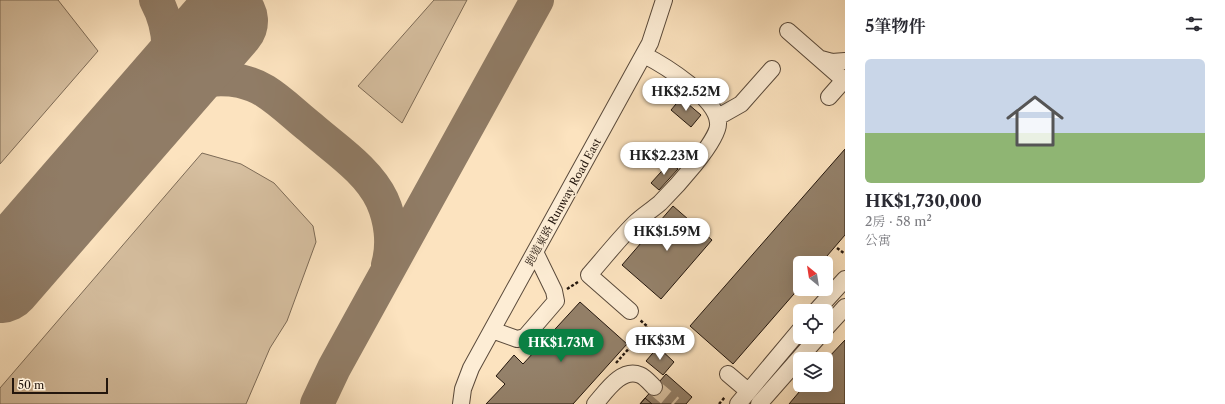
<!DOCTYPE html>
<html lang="zh-TW">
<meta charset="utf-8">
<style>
body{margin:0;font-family:"Libre Caslon Text","Noto Serif TC",serif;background:#f2f2f3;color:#2b2b33;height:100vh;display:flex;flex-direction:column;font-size:15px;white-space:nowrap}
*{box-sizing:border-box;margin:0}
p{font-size:13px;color:#7c7c81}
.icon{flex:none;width:22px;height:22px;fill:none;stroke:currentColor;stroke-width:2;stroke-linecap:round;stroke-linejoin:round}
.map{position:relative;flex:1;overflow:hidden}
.drawer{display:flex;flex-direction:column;background:#fff;width:380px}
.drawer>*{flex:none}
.needle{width:26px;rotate:330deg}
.fabs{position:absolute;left:793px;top:256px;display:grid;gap:8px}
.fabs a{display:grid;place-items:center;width:40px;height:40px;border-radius:6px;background:#fff;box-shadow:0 4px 16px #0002;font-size:20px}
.scale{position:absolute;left:12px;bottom:10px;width:96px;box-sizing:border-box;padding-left:4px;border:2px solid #23160d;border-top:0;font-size:11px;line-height:14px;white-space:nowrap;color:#23160d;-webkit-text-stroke:3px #fdedd5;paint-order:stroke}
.price{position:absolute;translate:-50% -34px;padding:0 9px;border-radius:14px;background:#fff;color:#222;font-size:13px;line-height:26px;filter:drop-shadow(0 1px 2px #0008)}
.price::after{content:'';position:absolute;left:50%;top:24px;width:12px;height:9px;margin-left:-6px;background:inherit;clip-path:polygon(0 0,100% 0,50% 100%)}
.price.current{background:#0b8043;color:#fff}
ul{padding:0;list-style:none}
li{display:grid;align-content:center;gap:8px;height:212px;padding:0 20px}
li span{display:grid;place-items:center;height:124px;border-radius:6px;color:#555}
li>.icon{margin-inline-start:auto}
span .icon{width:72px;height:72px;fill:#fffc;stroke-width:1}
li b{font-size:17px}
h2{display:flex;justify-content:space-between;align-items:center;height:48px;padding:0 20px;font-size:17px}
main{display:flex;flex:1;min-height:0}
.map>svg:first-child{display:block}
.green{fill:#d7c0a1;stroke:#7d6b57}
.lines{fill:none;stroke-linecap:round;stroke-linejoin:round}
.taxiway{stroke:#907c66;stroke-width:34}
.runway{stroke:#907c66;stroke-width:86}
.building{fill:#94816a;stroke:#23160d}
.minor-tunnel{stroke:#dbc4a4;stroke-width:16;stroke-dasharray:16 8;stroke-linecap:butt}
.minor-casing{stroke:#59493a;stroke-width:18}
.path{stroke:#23160d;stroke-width:2.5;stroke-dasharray:3 2;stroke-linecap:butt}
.minor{stroke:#fdedd5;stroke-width:16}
.labels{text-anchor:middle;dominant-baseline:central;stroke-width:3.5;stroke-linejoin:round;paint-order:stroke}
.street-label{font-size:11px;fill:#23160d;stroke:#fdedd5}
</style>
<main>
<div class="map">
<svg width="845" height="404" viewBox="0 0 845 404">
<rect width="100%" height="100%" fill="#fce3bf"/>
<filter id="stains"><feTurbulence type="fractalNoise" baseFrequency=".005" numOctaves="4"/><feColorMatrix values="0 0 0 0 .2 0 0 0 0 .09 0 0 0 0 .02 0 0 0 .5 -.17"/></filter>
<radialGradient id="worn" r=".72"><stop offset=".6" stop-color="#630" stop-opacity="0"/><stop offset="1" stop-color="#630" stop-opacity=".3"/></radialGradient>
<!-- green -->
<path class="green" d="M 0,0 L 58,0 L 98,51 L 0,164 Z
M 434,0 L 467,0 L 402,123 L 358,86 Z
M 202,153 L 241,164 L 274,183 L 313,226 L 316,242 L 287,321 L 270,348 L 246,404 L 0,404 L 0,388 Z"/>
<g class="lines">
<!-- taxiway -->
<path class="taxiway" d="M 147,110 C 171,77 176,37 156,0
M 144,114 C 170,88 202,74 240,81 C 248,83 257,86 265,91 C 281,101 295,115 310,127 C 335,149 368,170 382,200 C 391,220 394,244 388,265
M 317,404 L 334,368 L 537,0"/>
<!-- runway -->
<path class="runway" d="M 0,280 L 225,21"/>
</g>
<!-- building -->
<path class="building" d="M 681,98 L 701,115 L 691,127 L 671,110 Z
M 845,149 L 845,235 L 821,263 L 800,263 L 800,287 L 733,364 L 690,326 Z
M 670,162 L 678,169 L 659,190 L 651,183 Z
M 673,206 L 712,240 L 661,299 L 622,265 Z
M 580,302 L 627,344 L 573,404 L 486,404 L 505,384 L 496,376 L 514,355 L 523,364 Z
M 845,340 L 845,404 L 789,404 L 805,385 L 826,385 L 826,363 L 829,363 L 827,359 Z
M 658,347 L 674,362 L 663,375 L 646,361 Z
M 666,374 L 692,397 L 686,404 L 640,404 Z
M 645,398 L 652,404 L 640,404 Z"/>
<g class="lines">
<!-- minor-tunnel -->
<path class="minor-tunnel" d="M 654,387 L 674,404"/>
<defs>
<path id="minor" d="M 788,31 L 845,81
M 821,59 L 832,62 L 845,61
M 829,97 L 844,80
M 718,117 L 741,104 L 772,69
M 630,311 L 589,275 C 604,258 618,240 634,224 C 642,216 652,210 660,203 C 673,190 720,140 718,123 C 717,98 664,65 644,55
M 816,311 L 845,279
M 826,328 L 845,307
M 492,330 L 517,339 L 525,337 L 556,301 L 554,291 L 535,252
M 728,374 L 748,391
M 461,404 L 463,389 L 471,368 L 650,43 L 664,0
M 595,404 C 605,393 621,367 640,375 C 645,377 650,383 654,387
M 738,404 L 800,330
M 759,404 L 818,337"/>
</defs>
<!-- minor casing -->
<use href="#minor" class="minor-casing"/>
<!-- path -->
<path class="path" d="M 837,248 L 845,254
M 567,289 L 578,282
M 616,363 L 648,327 L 640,320
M 719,404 L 725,397"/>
<!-- minor -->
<use href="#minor" class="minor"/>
</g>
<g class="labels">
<!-- street labels -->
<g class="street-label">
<text transform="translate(563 202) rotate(-61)">跑道東路 Runway Road East</text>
</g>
</g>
<rect width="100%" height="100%" filter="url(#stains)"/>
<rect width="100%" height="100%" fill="url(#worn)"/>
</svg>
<div class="fabs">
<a><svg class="needle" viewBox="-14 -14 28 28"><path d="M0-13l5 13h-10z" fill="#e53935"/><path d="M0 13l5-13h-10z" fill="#7c7c81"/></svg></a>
<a><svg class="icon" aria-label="locate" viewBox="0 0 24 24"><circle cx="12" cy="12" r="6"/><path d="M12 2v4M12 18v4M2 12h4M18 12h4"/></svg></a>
<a><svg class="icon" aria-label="layers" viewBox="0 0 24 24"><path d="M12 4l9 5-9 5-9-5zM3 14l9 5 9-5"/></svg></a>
</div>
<div class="scale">50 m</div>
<b class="price" style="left:686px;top:112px">HK$2.52M</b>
<b class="price" style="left:664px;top:176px">HK$2.23M</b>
<b class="price" style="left:667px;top:252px">HK$1.59M</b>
<b class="price" style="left:660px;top:361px">HK$3M</b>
<b class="price current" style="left:561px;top:363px">HK$1.73M</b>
</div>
<section class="drawer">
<h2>5筆物件<svg class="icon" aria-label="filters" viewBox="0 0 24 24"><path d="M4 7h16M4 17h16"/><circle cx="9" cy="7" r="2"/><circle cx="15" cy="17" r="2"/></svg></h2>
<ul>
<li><span style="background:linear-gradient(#c9d6e8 60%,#8fb573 0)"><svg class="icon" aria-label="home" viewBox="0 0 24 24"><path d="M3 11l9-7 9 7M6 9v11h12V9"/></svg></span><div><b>HK$1,730,000</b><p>2房 · 58 m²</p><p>公寓</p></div></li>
</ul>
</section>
</main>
